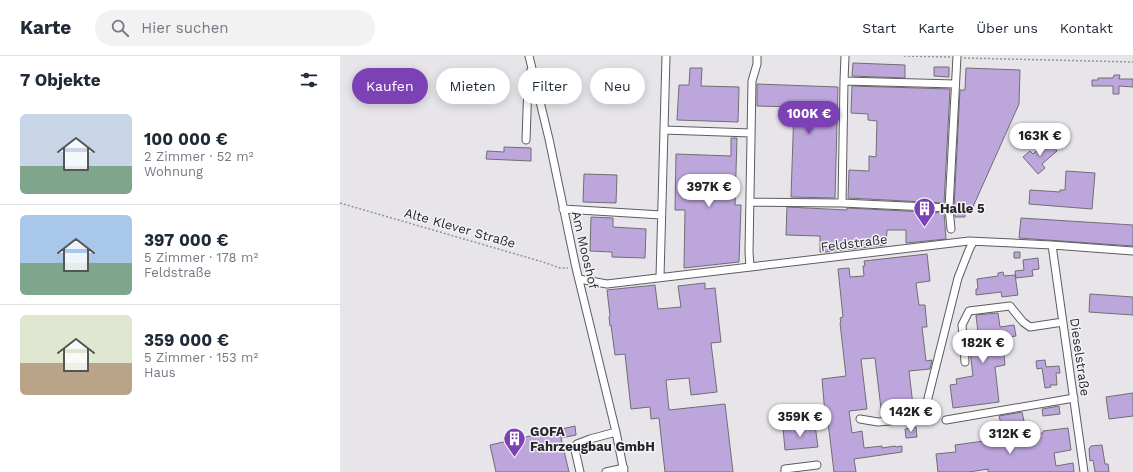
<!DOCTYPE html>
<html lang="de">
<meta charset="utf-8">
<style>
body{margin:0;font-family:"Work Sans",sans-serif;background:#f2f2f3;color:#1f2937;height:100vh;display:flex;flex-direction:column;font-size:15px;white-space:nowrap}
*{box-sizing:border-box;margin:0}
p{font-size:13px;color:#747a83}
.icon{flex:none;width:22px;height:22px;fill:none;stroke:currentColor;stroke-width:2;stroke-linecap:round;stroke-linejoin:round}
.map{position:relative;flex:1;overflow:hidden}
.side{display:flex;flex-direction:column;background:#fff;width:340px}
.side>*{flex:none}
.hud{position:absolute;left:12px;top:12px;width:380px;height:36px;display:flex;gap:8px}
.price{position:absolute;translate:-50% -34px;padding:0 9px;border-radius:14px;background:#fff;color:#222;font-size:13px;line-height:26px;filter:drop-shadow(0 1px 2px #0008)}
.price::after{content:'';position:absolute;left:50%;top:24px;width:12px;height:9px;margin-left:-6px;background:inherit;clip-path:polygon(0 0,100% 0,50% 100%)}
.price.on{background:#7d41b6;color:#fff}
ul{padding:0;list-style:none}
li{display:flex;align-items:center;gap:12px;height:100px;padding:0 20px}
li+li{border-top:1px solid #e0e1e3}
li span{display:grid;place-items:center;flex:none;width:112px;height:80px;border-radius:6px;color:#555}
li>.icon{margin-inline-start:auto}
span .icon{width:48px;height:48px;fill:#fffc;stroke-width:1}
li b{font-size:17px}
h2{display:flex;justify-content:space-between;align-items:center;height:48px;padding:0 20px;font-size:17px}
.tag{padding:0 14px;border-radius:18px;background:#fff;box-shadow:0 2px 10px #0003;font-size:14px;line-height:36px}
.tag.on{background:#7d41b6;color:#fff}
header{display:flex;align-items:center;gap:24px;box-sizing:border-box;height:56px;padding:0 20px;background:#fff;border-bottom:1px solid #e0e1e3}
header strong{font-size:19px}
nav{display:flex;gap:22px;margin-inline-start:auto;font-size:14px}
.search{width:280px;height:36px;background:#f2f2f3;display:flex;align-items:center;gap:10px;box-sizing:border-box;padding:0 14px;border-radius:22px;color:#747a83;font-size:15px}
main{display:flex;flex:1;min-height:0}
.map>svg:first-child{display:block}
.building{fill:#bda6dc;stroke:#706e72}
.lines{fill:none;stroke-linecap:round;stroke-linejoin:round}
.minor-casing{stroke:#5d5c60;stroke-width:9}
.path{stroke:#949397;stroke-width:1.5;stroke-dasharray:2 2;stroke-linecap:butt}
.minor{stroke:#fff;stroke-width:7}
.labels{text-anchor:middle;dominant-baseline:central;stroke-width:3;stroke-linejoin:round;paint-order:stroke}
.poi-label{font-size:13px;font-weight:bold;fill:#272628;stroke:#f4f3f7;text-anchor:start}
.street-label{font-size:13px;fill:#272628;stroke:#f4f3f7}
</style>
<header>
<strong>Karte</strong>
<div class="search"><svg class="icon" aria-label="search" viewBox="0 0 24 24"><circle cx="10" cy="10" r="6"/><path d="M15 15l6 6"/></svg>Hier suchen</div>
<nav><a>Start</a><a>Karte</a><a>Über uns</a><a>Kontakt</a></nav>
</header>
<main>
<section class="side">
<h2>7 Objekte<svg class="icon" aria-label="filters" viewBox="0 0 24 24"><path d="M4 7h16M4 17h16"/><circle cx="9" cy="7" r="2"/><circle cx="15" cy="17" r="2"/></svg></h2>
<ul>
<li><span style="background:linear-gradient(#c9d6e8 65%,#7fa58c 0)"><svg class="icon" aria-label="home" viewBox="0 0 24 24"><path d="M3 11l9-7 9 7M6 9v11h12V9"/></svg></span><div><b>100 000 €</b><p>2 Zimmer · 52 m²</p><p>Wohnung</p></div></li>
<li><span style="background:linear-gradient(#a9c7e8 60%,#7fa58c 0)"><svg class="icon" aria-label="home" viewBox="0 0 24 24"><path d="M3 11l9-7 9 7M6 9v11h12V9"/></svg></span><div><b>397 000 €</b><p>5 Zimmer · 178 m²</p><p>Feldstraße</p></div></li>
<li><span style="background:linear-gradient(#dfe7d0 60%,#b9a48a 0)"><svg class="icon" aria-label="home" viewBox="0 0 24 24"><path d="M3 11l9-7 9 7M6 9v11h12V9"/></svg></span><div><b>359 000 €</b><p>5 Zimmer · 153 m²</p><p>Haus</p></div></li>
</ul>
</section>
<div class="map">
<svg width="793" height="416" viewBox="0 0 793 416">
<rect width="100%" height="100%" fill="#e7e5ea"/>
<!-- building -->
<path class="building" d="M 513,7 L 565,9 L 565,22 L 512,20 Z
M 594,11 L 609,11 L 609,21 L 594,20 Z
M 350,12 L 362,12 L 361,30 L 399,31 L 398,66 L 337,64 L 339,29 L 349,29 Z
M 626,12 L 680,14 L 679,48 L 632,153 L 625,153 L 625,161 L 615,161 L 614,152 L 620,34 L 625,34 Z
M 774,19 L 780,19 L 779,23 L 793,23 L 793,31 L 779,30 L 779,38 L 773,38 L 773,30 L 752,30 L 752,24 L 758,24 L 758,22 L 773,22 Z
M 417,28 L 498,31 L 495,142 L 451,141 L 454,51 L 417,50 Z
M 512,30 L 610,33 L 604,147 L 508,142 L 509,114 L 529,115 L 529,100 L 536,101 L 537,65 L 528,64 L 528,58 L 511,57 Z
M 391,82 L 397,82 L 395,149 L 401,149 L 399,206 L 344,212 L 345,154 L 335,154 L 336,98 L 391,100 Z
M 708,84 L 717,95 L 702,108 L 705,112 L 698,118 L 683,101 L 690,95 L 693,98 Z
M 164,91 L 191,92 L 191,105 L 146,103 L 147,95 L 164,96 Z
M 726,115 L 755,117 L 752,153 L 689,148 L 690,134 L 720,136 L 720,134 L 725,134 Z
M 244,118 L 277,119 L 276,147 L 243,146 Z
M 447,151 L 507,154 L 507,152 L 604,157 L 606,183 L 566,187 L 566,174 L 547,174 L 546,189 L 486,196 L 480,196 L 480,180 L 446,179 Z
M 251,161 L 273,162 L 273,171 L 306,173 L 305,202 L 272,201 L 272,196 L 250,195 Z
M 681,162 L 793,169 L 793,190 L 679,182 Z
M 674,196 L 680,196 L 680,202 L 674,202 Z
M 587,198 L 590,225 L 576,227 L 579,249 L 585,249 L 587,271 L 582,271 L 586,305 L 592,304 L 590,313 L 569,315 L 574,358 L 542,361 L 535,302 L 521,303 L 527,353 L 509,355 L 512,377 L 522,375 L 524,392 L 542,390 L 542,392 L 555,390 L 556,391 L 562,390 L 562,396 L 514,403 L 516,416 L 494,416 L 487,358 L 485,358 L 482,323 L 506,320 L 500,267 L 501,267 L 500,262 L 503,261 L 498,213 L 509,212 L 510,221 L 524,220 L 523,210 L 525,210 L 524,205 Z
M 698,202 L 699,213 L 692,214 L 693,220 L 676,222 L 675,215 L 684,214 L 683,204 Z
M 663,216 L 664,220 L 675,219 L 678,239 L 662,241 L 661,236 L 636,239 L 636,233 L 638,233 L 637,223 L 658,220 L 658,217 Z
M 365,227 L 365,233 L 375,232 L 381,286 L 371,287 L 377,336 L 351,339 L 349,322 L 326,324 L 329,354 L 385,348 L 393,416 L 325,416 L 319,362 L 311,363 L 310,351 L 291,353 L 285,298 L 275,299 L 271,269 L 270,270 L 269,261 L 270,260 L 267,234 L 315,229 L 318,253 L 341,251 L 338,230 Z
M 750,238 L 793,241 L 793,259 L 749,256 Z
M 658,257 L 660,271 L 674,269 L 676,280 L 662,282 L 665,309 L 655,311 L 659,346 L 613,352 L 610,329 L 617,328 L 616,323 L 633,320 L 629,286 L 639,285 L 636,259 Z
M 705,304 L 706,311 L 719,310 L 720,317 L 716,317 L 717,329 L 710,329 L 711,331 L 705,332 L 702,312 L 697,313 L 696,305 Z
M 793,337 L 793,360 L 769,363 L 766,341 Z
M 719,350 L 720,358 L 703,360 L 702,353 Z
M 682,356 L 684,365 L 661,368 L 659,360 Z
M 475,369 L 478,391 L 445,394 L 443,372 Z
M 235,370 L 236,379 L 221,382 L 229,416 L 156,416 L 150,389 Z
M 576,371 L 577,381 L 566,382 L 565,373 Z
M 728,372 L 731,394 L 714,397 L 716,410 L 733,407 L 734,416 L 648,416 L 648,413 L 629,416 L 598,416 L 596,398 L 616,396 L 615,389 L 703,377 L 703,375 Z
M 762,389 L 765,408 L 768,408 L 769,416 L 755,416 L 753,404 L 750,405 L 749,393 L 751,390 Z"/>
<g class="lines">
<defs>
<path id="minor" d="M 189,0 L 209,83 L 236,212 L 276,376 L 284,416
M 504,25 L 505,0
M 324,74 L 411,77
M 186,84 L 188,28 L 191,14
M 410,146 L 502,147 L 609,152 L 611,173
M 502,147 L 504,25 L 615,28
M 609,152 L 617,0
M 223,153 L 321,159
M 712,189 L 744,416
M 410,211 L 409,196 L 412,25 L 417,8 L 417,0
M 320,221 L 326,0
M 239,223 L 267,228 L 629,185 L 712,189 L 793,195
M 625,306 L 622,269 L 629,255 L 670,250 L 683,266 L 690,271 L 723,266
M 520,363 L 538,366 L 583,362 L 618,222 L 629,194 L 633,186
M 606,364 L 734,342
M 240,416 L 235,394 L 237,388 L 250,383 L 276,376
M 266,416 L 284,412
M 445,416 L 445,413 L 477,409"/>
</defs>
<!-- minor casing -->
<use href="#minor" class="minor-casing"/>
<!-- path -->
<path class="path" d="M 564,0 L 610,1
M 624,2 L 793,6
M 0,147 L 203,206 L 220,212 L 228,212"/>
<!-- minor -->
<use href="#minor" class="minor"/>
</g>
<!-- icons -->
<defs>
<symbol id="building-pin" viewBox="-11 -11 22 30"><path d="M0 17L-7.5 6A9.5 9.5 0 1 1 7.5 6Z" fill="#7d41b6" stroke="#f4f3f7"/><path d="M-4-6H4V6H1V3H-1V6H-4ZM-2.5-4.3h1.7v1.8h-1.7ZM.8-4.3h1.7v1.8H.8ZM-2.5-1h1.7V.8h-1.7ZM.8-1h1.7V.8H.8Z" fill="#fff"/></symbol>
</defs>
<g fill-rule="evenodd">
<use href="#building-pin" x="572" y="140" width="25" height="34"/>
<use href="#building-pin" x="162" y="370" width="25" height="34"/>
</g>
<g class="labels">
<!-- poi labels -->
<g class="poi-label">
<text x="600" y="152">Halle 5</text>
<text x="190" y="375">GOFA<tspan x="190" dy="15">Fahrzeugbau GmbH</tspan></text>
</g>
<!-- street labels -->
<g class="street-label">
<text transform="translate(120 172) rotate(16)">Alte Klever Straße</text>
<text transform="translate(514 187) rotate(-7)">Feldstraße</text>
<text transform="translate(245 194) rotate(77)">Am Mooshof</text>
<text transform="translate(740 301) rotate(82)">Dieselstraße</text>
</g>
</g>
</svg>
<b class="price on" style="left:469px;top:79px">100K €</b>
<b class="price" style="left:700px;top:101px">163K €</b>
<b class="price" style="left:369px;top:152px">397K €</b>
<b class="price" style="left:643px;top:308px">182K €</b>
<b class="price" style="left:571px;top:377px">142K €</b>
<b class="price" style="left:460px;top:382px">359K €</b>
<b class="price" style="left:670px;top:399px">312K €</b>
<div class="hud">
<a class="tag on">Kaufen</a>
<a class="tag">Mieten</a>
<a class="tag">Filter</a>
<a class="tag">Neu</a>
</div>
</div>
</main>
